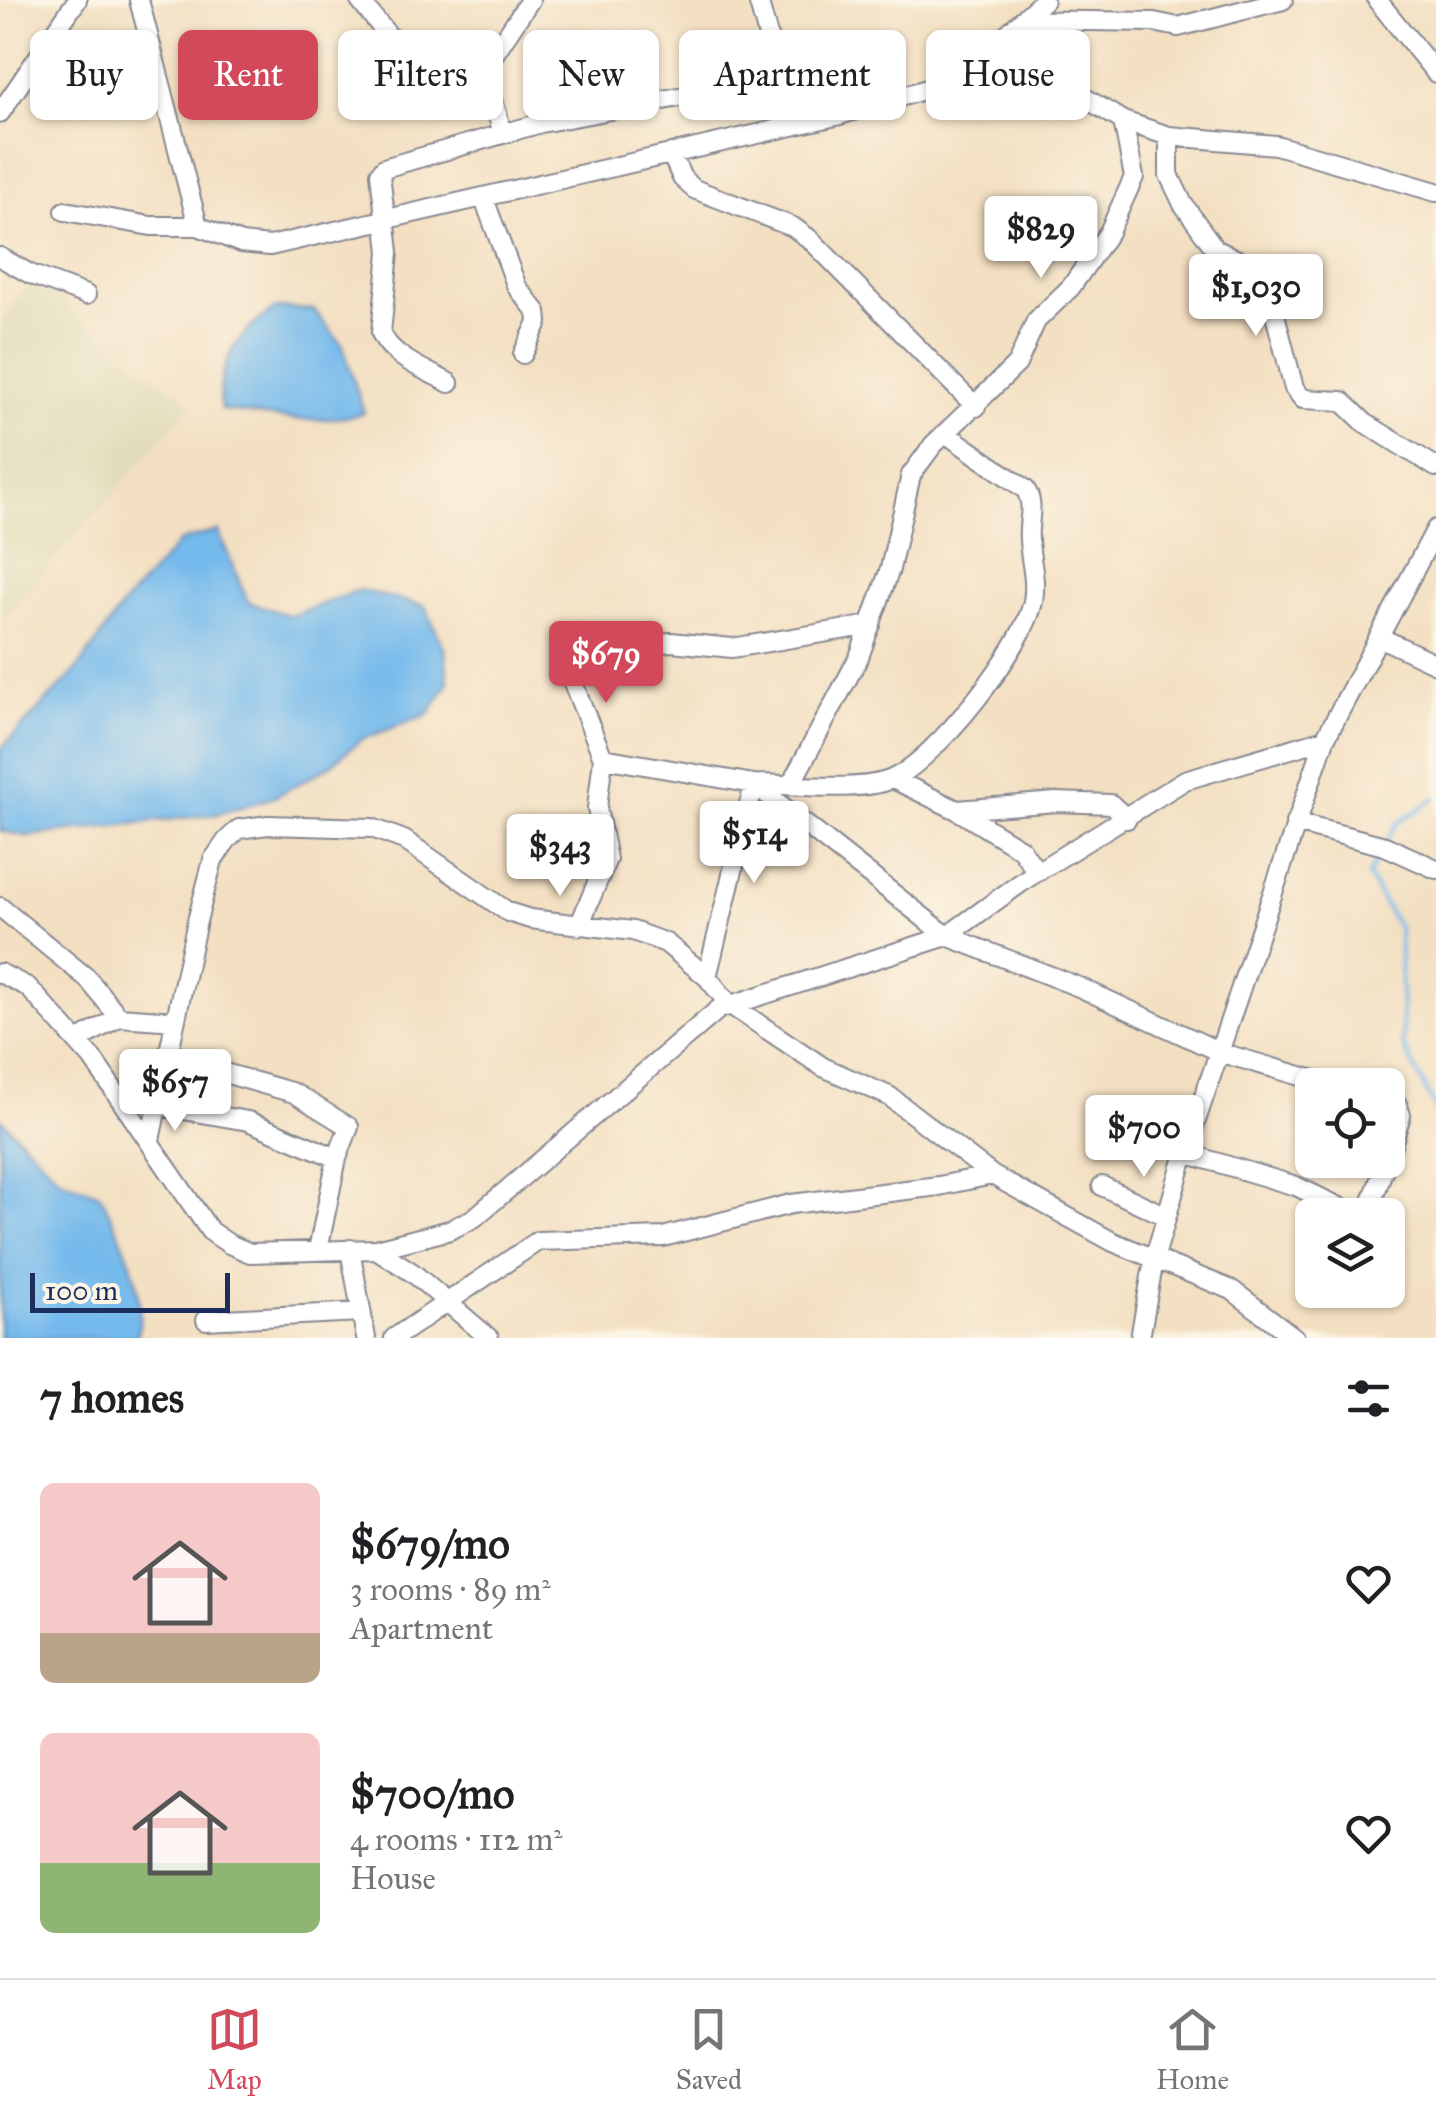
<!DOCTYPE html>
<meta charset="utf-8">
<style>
body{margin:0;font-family:"IM FELL Great Primer",serif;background:#f6f6f6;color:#202124;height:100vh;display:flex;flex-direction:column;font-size:38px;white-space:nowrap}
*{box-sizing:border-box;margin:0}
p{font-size:32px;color:#757577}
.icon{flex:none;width:55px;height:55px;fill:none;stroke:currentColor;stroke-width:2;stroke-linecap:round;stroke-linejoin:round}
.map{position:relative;height:1338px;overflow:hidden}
.side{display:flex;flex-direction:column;background:#fff;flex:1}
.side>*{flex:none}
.top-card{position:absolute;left:30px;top:30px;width:1378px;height:90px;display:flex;gap:20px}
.buttons{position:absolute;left:1295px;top:1068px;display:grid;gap:20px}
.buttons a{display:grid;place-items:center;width:110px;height:110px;border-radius:15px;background:#fff;box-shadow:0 2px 8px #0004;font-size:50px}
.scale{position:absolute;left:30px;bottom:25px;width:200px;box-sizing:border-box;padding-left:10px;border:5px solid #1b2f5e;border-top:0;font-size:28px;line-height:35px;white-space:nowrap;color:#1b2f5e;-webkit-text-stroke:8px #fcf5e5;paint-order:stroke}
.price{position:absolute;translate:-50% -85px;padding:0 22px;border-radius:10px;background:#fff;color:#222;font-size:32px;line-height:65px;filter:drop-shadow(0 2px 5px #0008)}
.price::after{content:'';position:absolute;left:50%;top:60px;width:30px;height:22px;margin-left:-15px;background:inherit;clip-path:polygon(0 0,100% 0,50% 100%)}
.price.active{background:#d1495b;color:#fff}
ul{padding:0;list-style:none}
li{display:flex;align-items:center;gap:30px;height:250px;padding:0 40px}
li span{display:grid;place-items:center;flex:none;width:280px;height:200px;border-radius:15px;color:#555}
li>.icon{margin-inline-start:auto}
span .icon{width:120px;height:120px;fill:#fffc;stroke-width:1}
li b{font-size:42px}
h2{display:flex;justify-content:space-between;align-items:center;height:120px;padding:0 40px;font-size:42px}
.chip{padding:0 35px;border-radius:15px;background:#fff;box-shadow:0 2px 8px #0004;font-size:35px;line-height:90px}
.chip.active{background:#d1495b;color:#fff}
.tabs{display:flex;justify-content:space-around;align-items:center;height:140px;border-top:2px solid #e0e0e0;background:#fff;font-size:28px;color:#757577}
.tabs a{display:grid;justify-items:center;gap:5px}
.tabs .active{color:#d1495b}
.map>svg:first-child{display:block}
.built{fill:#e2dcba}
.water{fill:#75baec;stroke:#4874a5;stroke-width:2.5}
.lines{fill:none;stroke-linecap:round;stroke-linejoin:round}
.stream{stroke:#75baec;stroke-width:4}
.minor-casing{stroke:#878790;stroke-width:22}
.minor{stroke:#fff;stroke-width:18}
</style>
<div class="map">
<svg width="1436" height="1338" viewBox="0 0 1436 1338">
<rect width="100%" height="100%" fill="#fcf5e5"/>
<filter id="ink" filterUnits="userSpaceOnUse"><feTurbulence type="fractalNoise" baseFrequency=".01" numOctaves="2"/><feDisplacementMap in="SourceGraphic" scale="20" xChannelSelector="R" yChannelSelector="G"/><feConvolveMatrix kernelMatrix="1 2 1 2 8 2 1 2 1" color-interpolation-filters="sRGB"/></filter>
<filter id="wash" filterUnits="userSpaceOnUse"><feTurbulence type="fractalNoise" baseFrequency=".0048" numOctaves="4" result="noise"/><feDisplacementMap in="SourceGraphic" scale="40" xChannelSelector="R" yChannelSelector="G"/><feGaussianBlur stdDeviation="2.25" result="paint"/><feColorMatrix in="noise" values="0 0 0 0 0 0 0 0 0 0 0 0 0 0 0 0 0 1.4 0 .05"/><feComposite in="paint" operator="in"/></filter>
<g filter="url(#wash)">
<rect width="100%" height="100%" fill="#f3dfc1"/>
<!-- built -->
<path class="built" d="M 32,276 L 125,355 L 193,404 L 0,621 L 0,324 Z"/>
<!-- water -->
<path class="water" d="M 276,308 L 314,310 L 343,346 L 364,413 C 314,426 271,418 221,409 C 216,362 238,333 276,308 Z
M 218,531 L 248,602 L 291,616 L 359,590 L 425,606 L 445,650 L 448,683 L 429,714 L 362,739 L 328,767 L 274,797 L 217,814 L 27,836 L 0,831 L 0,750 L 80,666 L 122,606 L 180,541 Z
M 0,1118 L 60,1179 L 100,1194 C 121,1235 150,1292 136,1338 L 0,1338 Z"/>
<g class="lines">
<!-- stream -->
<path class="stream" d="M 1388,840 L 1396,824 L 1436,798
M 1381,852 L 1368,876 L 1399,929 L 1403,1046 L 1436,1109"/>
</g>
</g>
<g filter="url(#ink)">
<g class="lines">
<defs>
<path id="minor" d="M 139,0 L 198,226 L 241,243 L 270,246 L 840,115 L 930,88 L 982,57 L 1044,0
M 758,0 L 793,126
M 1377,0 L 1436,73
M 360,1 L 392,40 L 434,75 L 484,69
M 1022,20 L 1154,22 L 1178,27 L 1283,0
M 982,57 L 1072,90 L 1123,121 L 1169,136 L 1276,145 L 1436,192
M 0,113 L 77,0
M 503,134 L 484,69 L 530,0
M 1169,136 L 1169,175 L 1183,204 L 1215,249 L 1252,267 L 1266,280 L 1294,388 L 1303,399 L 1342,401 L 1365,423 L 1436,467
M 671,153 L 682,178 L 694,189 L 793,227 L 811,240 L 976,407
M 484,199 L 517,287 L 537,312 L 538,322 L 523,354
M 65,211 L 151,226 L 198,226
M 0,257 L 30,274 L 86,295
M 449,383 C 426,370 392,358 381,333 L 389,252 L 380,173 L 384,168 L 541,123 L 780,78
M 1379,637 L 1436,664
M 603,758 L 754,784 L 947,936 L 1079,987 L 1222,1053 L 1332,1085
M 893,779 L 957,810 L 1056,802 L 1111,804 L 1127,819
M 791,784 L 859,657 L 890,569 L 911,475 L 933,445 L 1017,364 L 1036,321 L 1071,287 L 1109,232 L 1134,177 L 1123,121
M 957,810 L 1021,849 L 1037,872
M 1295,823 L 1385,846 L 1436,869
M 0,907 L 87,978 L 119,1017
M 579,926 L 607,859 L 597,808 L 603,758 L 565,663 L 641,645 L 671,642 L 732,648 L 871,625
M 0,973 L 28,987 L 92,1058 L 210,1231 L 229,1244 L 250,1253 L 376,1249 L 450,1230 L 474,1218 L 719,1009 L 947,936 L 1029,877 L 1185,780 L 1325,739
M 707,977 L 754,784 C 792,784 859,793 892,779 C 935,760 1025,647 1033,601 C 1037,580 1030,561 1029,540 C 1027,521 1036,505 1025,489 L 948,435
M 77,1041 L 119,1017 L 175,1021
M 221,1072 L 294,1093 L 349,1127 L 337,1158 L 318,1250
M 1388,1101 L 1397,1104 L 1401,1115 L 1388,1158
M 160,1106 L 248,1121 L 337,1158
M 150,1140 L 197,921 L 213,860 L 227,840 L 239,829 L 268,825 L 372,828 L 404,840 L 508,912 L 530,919 L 633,931 L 666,943 L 707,977 L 729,1004 L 823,1067 L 889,1096 L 992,1175 L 1113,1242 L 1232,1290 L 1295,1338
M 1185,1153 L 1296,1186 L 1356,1215
M 1102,1186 L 1166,1216
M 1367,1215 L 1387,1160
M 350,1249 L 366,1338
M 376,1249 L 413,1273 L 489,1338
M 206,1320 L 361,1312
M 394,1338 L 538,1241 L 663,1237 L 791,1204 L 939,1186 L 992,1175
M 1140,1338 L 1154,1260 L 1185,1153 L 1325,739 L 1436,529"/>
</defs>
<!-- minor casing -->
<use href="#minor" class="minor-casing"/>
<!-- minor -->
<use href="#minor" class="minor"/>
</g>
</g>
</svg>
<div class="buttons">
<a><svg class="icon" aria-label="locate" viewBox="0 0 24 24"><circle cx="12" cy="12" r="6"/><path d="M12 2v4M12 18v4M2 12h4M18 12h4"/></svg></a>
<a><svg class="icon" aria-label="layers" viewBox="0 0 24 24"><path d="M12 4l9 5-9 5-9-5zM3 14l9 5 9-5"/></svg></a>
</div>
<div class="scale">100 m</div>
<b class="price" style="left:1041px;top:281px">$829</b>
<b class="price" style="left:1256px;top:339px">$1,030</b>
<b class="price active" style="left:606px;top:706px">$679</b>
<b class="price" style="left:754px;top:886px">$514</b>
<b class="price" style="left:560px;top:899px">$343</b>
<b class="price" style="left:175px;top:1134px">$657</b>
<b class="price" style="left:1144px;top:1180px">$700</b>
<div class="top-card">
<a class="chip">Buy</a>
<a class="chip active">Rent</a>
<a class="chip">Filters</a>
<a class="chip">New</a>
<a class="chip">Apartment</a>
<a class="chip">House</a>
</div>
</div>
<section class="side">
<h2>7 homes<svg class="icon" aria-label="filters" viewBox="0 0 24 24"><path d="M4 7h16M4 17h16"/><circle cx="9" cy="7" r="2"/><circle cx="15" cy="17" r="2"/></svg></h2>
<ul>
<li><span style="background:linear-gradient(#f6c9c9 75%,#b9a48a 0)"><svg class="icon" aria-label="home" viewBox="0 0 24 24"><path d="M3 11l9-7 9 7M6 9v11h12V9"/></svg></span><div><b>$679/mo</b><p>3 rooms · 89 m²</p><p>Apartment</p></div><svg class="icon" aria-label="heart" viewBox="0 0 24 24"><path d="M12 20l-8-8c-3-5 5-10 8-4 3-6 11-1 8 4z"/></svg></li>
<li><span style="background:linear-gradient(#f6c9c9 65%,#8fb573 0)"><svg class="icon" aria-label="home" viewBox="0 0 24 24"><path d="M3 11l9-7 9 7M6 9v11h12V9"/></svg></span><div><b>$700/mo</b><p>4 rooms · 112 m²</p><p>House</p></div><svg class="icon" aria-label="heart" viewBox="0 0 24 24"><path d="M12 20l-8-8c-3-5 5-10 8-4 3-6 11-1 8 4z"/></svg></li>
</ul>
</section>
<nav class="tabs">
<a class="active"><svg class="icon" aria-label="map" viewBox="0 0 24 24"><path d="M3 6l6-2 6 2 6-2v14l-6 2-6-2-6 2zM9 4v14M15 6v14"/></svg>Map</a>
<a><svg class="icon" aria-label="saved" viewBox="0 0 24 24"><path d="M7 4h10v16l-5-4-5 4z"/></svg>Saved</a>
<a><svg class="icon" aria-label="home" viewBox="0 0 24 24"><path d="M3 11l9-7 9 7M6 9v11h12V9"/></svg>Home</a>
</nav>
